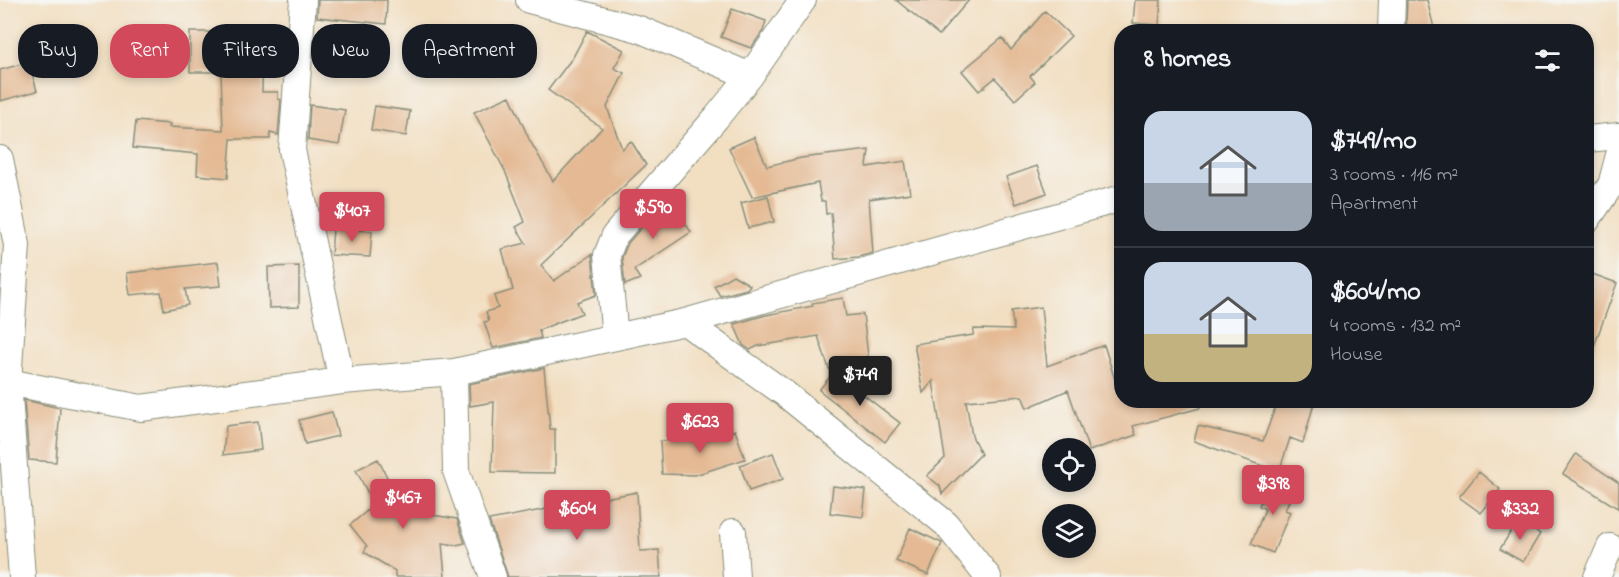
<!DOCTYPE html>
<meta charset="utf-8">
<style>
body{margin:0;font-family:"Indie Flower",sans-serif;background:#20242c;color:#f1f3f6;height:100vh;display:flex;flex-direction:column;font-size:22px;white-space:nowrap}
*{box-sizing:border-box;margin:0}
p{font-size:20px;color:#9ea1a6}
.icon{flex:none;width:33px;height:33px;fill:none;stroke:currentColor;stroke-width:2;stroke-linecap:round;stroke-linejoin:round}
.map{position:relative;flex:1;overflow:hidden}
.drawer{position:absolute;left:1114px;top:24px;width:480px;height:384px;display:flex;flex-direction:column;background:#171b24;border-radius:24px;box-shadow:0 3px 9px #0003}
.drawer>*{flex:none}
.guide{position:absolute;left:18px;top:24px;width:570px;height:54px;display:flex;gap:12px}
.fabs{position:absolute;left:1042px;top:438px;display:grid;gap:12px}
.fabs a{display:grid;place-items:center;width:54px;height:54px;border-radius:50%;background:#171b24;box-shadow:0 3px 9px #0003;font-size:30px}
.price{position:absolute;translate:-50% -51px;padding:0 14px;border-radius:6px;background:#d1495b;color:#fff;font-size:20px;line-height:39px;filter:drop-shadow(0 2px 3px #0008)}
.price::after{content:'';position:absolute;left:50%;top:36px;width:18px;height:14px;margin-left:-9px;background:inherit;clip-path:polygon(0 0,100% 0,50% 100%)}
.price.active{background:#222;color:#fff}
ul{padding:0;list-style:none}
li{display:flex;align-items:center;gap:18px;height:150px;padding:0 30px}
li+li{border-top:2px solid #363941}
li span{display:grid;place-items:center;flex:none;width:168px;height:120px;border-radius:18px;color:#555}
li>.icon{margin-inline-start:auto}
span .icon{width:72px;height:72px;fill:#fffc;stroke-width:1}
li b{font-size:26px}
h2{display:flex;justify-content:space-between;align-items:center;height:72px;padding:0 30px;font-size:26px}
.chip{padding:0 21px;border-radius:24px;background:#171b24;box-shadow:0 3px 9px #0003;font-size:21px;line-height:54px}
.chip.active{background:#d1495b;color:#fff}
.map>svg:first-child{display:block}
.building{fill:#e4b993}
.lines{fill:none;stroke-linecap:round;stroke-linejoin:round}
.street-casing{stroke:#888e7b;stroke-width:28}
.street{stroke:#fff;stroke-width:26}
</style>
<div class="map">
<svg width="1619" height="577" viewBox="0 0 1619 577">
<rect width="100%" height="100%" fill="#f6f6f2"/>
<filter id="ink" filterUnits="userSpaceOnUse"><feTurbulence type="fractalNoise" baseFrequency=".0167" numOctaves="2"/><feDisplacementMap in="SourceGraphic" scale="12" xChannelSelector="R" yChannelSelector="G"/><feConvolveMatrix kernelMatrix="1 2 1 2 8 2 1 2 1" color-interpolation-filters="sRGB"/></filter>
<filter id="wash" filterUnits="userSpaceOnUse"><feTurbulence type="fractalNoise" baseFrequency=".008" numOctaves="4" result="noise"/><feDisplacementMap in="SourceGraphic" scale="24" xChannelSelector="R" yChannelSelector="G"/><feGaussianBlur stdDeviation="1.35" result="paint"/><feColorMatrix in="noise" values="0 0 0 0 0 0 0 0 0 0 0 0 0 0 0 0 0 1.4 0 .05"/><feComposite in="paint" operator="in"/></filter>
<g filter="url(#wash)">
<rect width="100%" height="100%" fill="#f2dfc2"/>
<g id="blocks">
<!-- building -->
<path class="building" d="M 318,0 L 387,0 L 386,24 L 317,17 Z
M 896,0 L 969,0 L 939,35 Z
M 1135,0 L 1161,0 L 1159,25 L 1133,23 Z
M 1407,0 L 1427,0 L 1435,32 L 1409,32 L 1406,22 Z
M 732,9 L 766,21 L 763,31 L 751,48 L 721,37 Z
M 1045,11 L 1071,36 L 1030,76 L 1035,82 L 1015,100 L 995,78 L 979,91 L 962,71 L 1002,38 L 1011,50 Z
M 587,31 L 624,50 L 614,68 L 624,73 L 607,107 L 622,149 L 631,141 L 646,165 L 541,265 L 554,281 L 592,254 L 596,295 L 577,302 L 582,313 L 539,330 L 541,338 L 493,348 L 484,322 L 489,321 L 486,312 L 498,308 L 494,296 L 513,290 L 502,249 L 526,243 L 516,227 L 525,222 L 505,171 L 474,112 L 510,96 L 529,139 L 553,181 L 602,128 L 548,90 L 573,57 Z
M 190,32 L 228,32 L 228,44 L 263,44 L 262,92 L 278,92 L 278,99 L 281,100 L 278,135 L 270,133 L 270,139 L 231,139 L 228,178 L 197,175 L 198,154 L 133,148 L 136,121 L 170,124 L 169,127 L 223,130 L 221,72 L 190,72 Z
M 29,62 L 37,91 L 0,101 L 0,70 Z
M 310,105 L 345,110 L 339,145 L 308,140 Z
M 375,106 L 410,111 L 406,136 L 371,130 Z
M 754,137 L 767,166 L 801,158 L 869,150 L 867,167 L 905,161 L 910,193 L 869,199 L 873,253 L 858,257 L 835,259 L 831,213 L 826,214 L 825,201 L 821,201 L 818,183 L 752,197 L 729,148 Z
M 1037,166 L 1047,193 L 1016,204 L 1006,177 Z
M 768,196 L 774,222 L 748,228 L 741,203 Z
M 670,201 L 691,232 L 634,270 L 640,279 L 625,285 L 622,257 L 628,243 L 656,211 Z
M 333,229 L 372,231 L 370,257 L 331,255 Z
M 218,262 L 221,286 L 185,289 L 188,305 L 164,310 L 161,292 L 130,295 L 127,273 Z
M 299,266 L 299,307 L 269,308 L 268,267 Z
M 1587,272 L 1617,283 L 1590,357 L 1587,356 Z
M 733,275 L 750,285 L 747,289 L 720,296 L 714,286 Z
M 843,298 L 846,316 L 863,314 L 869,364 L 829,369 L 818,336 L 758,346 L 750,350 L 743,345 L 734,324 L 766,315 L 813,306 L 812,303 Z
M 1041,307 L 1047,366 L 1104,345 L 1115,380 L 1122,377 L 1122,400 L 1199,400 L 1200,408 L 1133,426 L 1136,435 L 1089,451 L 1068,390 L 1027,408 L 1022,396 L 966,401 L 972,436 L 981,454 L 942,494 L 940,486 L 927,476 L 945,458 L 933,381 L 923,393 L 914,344 L 973,335 L 974,329 L 1014,330 L 1011,311 Z
M 544,368 L 550,429 L 555,429 L 555,473 L 492,472 L 494,402 L 470,406 L 469,384 Z
M 834,372 L 900,423 L 885,442 L 819,390 Z
M 24,400 L 60,408 L 56,462 L 29,460 Z
M 1278,400 L 1315,400 L 1303,443 L 1290,438 L 1279,472 L 1194,441 L 1198,426 L 1263,441 Z
M 332,412 L 338,436 L 305,444 L 299,420 Z
M 258,422 L 261,450 L 223,455 L 226,426 Z
M 735,430 L 745,459 L 695,475 L 662,474 L 660,441 L 710,439 Z
M 773,453 L 783,479 L 749,491 L 740,465 Z
M 1576,454 L 1619,483 L 1619,509 L 1563,474 Z
M 378,459 L 392,487 L 414,512 L 457,519 L 465,543 L 456,545 L 442,543 L 445,577 L 395,577 L 395,571 L 364,552 L 367,546 L 350,525 L 374,505 L 356,470 Z
M 1479,472 L 1500,489 L 1481,513 L 1459,497 Z
M 1271,479 L 1294,489 L 1285,510 L 1290,512 L 1273,553 L 1251,544 L 1265,509 L 1259,506 Z
M 833,486 L 866,490 L 863,517 L 830,513 Z
M 637,492 L 640,551 L 659,550 L 661,577 L 508,577 L 489,520 Z
M 1518,520 L 1540,534 L 1523,562 L 1500,549 Z
M 910,528 L 942,543 L 928,575 L 896,561 Z"/>
</g>
</g>
<g filter="url(#ink)">
<use href="#blocks" fill-opacity="0" stroke="#888e7b" stroke-width="1.5"/>
<g class="lines">
<defs>
<path id="street" d="M 303,0 L 292,150 L 342,381
M 529,0 L 639,29 L 750,76
M 1391,32 L 1392,0
M 1587,139 L 1619,136
M 0,159 L 17,245 L 8,382 L 22,577
M 1587,220 L 1611,185 L 1619,155
M 685,322 L 784,393 L 946,524 L 988,577
M 615,337 L 607,255 L 615,235 L 716,118 L 750,76 L 803,0
M 454,372 L 456,471 L 493,577
M 8,382 L 141,408 L 342,381 L 454,372 L 685,322 L 1122,198
M 733,532 L 736,577
M 1597,577 L 1610,547"/>
</defs>
<!-- street casing -->
<use href="#street" class="street-casing"/>
<!-- street -->
<use href="#street" class="street"/>
</g>
</g>
</svg>
<div class="fabs">
<a><svg class="icon" aria-label="locate" viewBox="0 0 24 24"><circle cx="12" cy="12" r="6"/><path d="M12 2v4M12 18v4M2 12h4M18 12h4"/></svg></a>
<a><svg class="icon" aria-label="layers" viewBox="0 0 24 24"><path d="M12 4l9 5-9 5-9-5zM3 14l9 5 9-5"/></svg></a>
</div>
<b class="price" style="left:653px;top:240px">$590</b>
<b class="price" style="left:352px;top:243px">$407</b>
<b class="price active" style="left:860px;top:407px">$749</b>
<b class="price" style="left:700px;top:454px">$623</b>
<b class="price" style="left:1273px;top:516px">$398</b>
<b class="price" style="left:403px;top:530px">$467</b>
<b class="price" style="left:577px;top:541px">$604</b>
<b class="price" style="left:1520px;top:541px">$332</b>
<div class="guide">
<a class="chip">Buy</a>
<a class="chip active">Rent</a>
<a class="chip">Filters</a>
<a class="chip">New</a>
<a class="chip">Apartment</a>
</div>
<section class="drawer">
<h2>8 homes<svg class="icon" aria-label="filters" viewBox="0 0 24 24"><path d="M4 7h16M4 17h16"/><circle cx="9" cy="7" r="2"/><circle cx="15" cy="17" r="2"/></svg></h2>
<ul>
<li><span style="background:linear-gradient(#c9d6e8 60%,#9aa5b1 0)"><svg class="icon" aria-label="home" viewBox="0 0 24 24"><path d="M3 11l9-7 9 7M6 9v11h12V9"/></svg></span><div><b>$749/mo</b><p>3 rooms · 116 m²</p><p>Apartment</p></div></li>
<li><span style="background:linear-gradient(#c9d6e8 60%,#c2b280 0)"><svg class="icon" aria-label="home" viewBox="0 0 24 24"><path d="M3 11l9-7 9 7M6 9v11h12V9"/></svg></span><div><b>$604/mo</b><p>4 rooms · 132 m²</p><p>House</p></div></li>
</ul>
</section>
</div>
